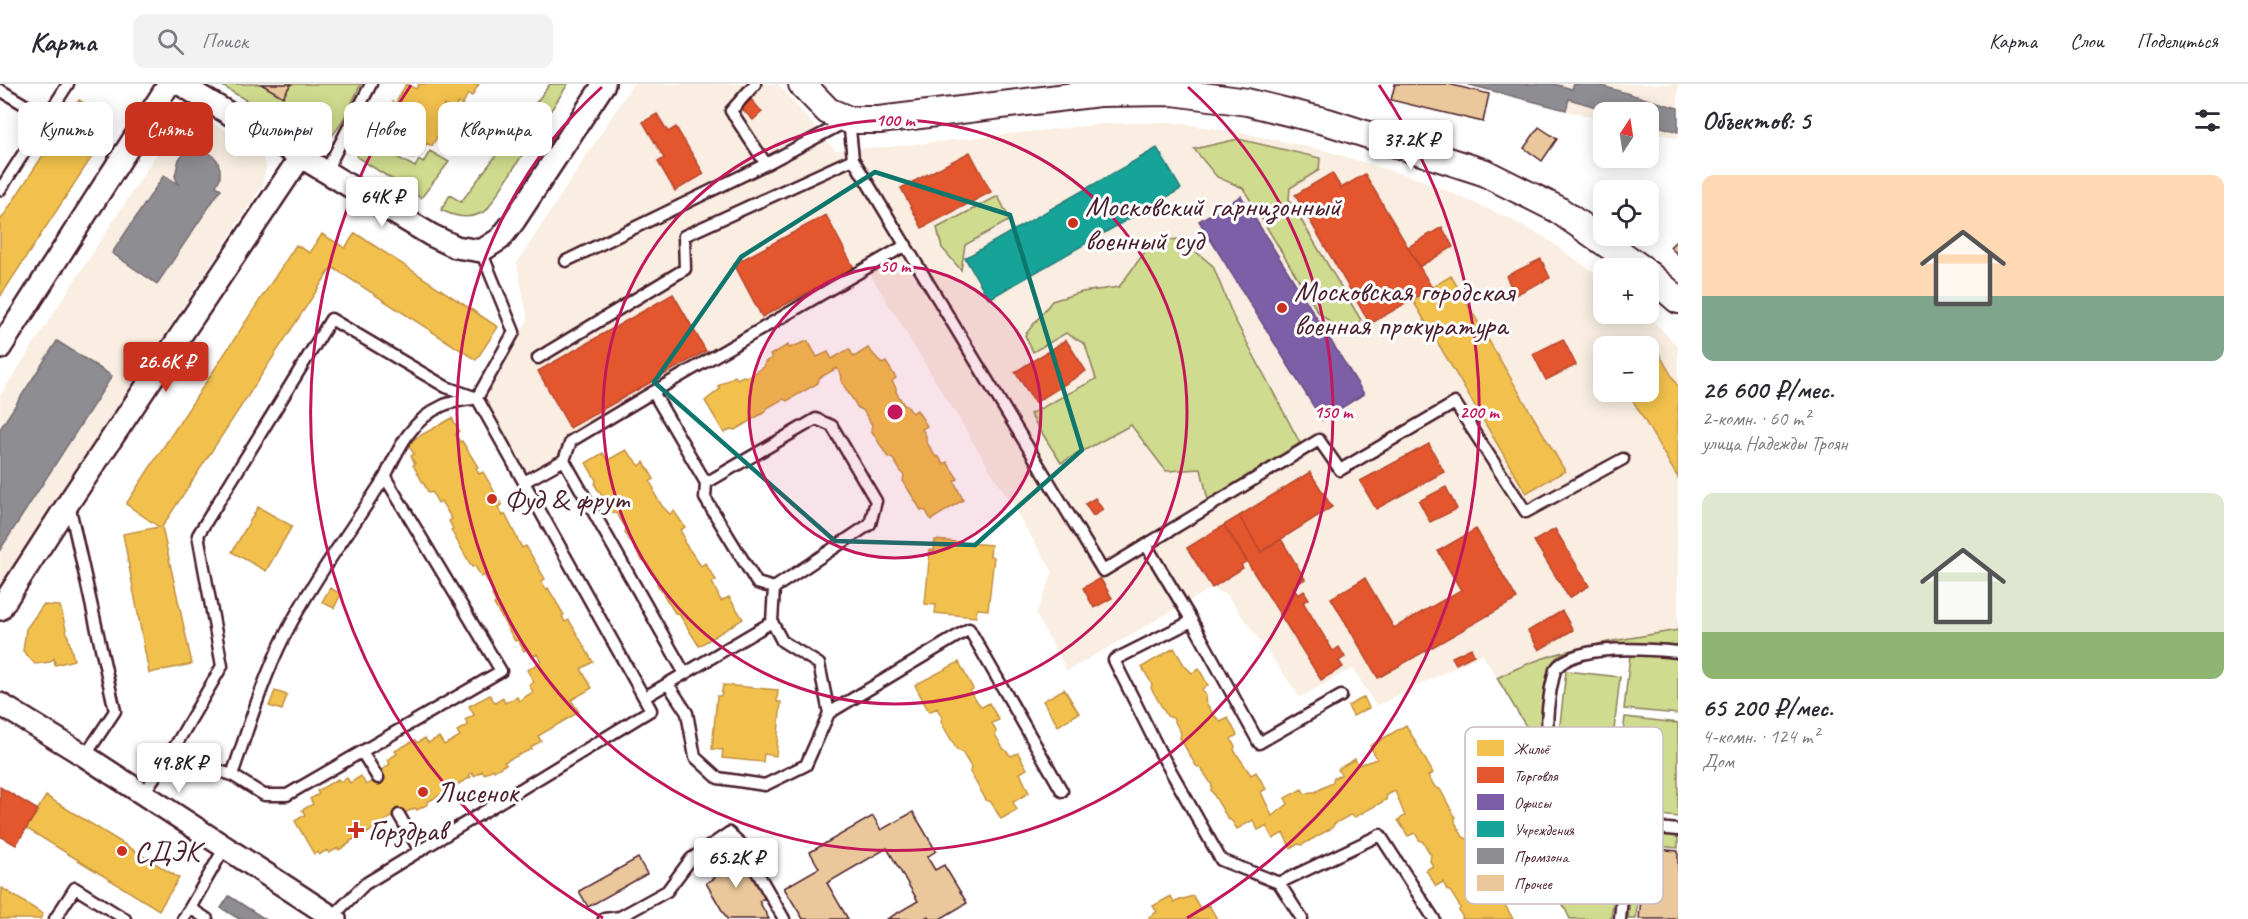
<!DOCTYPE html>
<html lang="ru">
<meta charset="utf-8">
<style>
body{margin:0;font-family:Caveat,sans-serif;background:#f2f2f3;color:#2b2b33;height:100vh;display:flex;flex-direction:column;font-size:22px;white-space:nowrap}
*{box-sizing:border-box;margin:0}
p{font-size:20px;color:#7c7c81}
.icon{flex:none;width:33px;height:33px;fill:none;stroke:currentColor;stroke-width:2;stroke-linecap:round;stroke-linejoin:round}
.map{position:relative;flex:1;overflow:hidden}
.side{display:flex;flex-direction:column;background:#fff;width:570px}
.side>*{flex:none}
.top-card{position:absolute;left:18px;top:18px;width:570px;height:54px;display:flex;gap:12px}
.needle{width:39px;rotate:12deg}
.fabs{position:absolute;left:1593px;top:18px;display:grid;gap:12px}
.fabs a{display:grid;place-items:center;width:66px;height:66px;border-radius:12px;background:#fff;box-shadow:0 3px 15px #0003;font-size:30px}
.price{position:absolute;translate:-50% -51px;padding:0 14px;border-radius:6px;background:#fff;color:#222;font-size:20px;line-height:39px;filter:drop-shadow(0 2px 3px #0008)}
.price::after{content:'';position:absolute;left:50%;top:36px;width:18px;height:14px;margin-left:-9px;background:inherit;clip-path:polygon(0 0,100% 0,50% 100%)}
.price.active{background:#c8321e;color:#fff}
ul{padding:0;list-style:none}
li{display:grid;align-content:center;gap:12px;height:318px;padding:0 24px}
li span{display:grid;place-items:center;height:186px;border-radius:12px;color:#555}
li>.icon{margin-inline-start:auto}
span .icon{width:108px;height:108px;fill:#fffc;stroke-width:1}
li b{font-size:26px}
h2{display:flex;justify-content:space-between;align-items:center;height:72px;padding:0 24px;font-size:26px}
.chip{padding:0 21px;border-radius:12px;background:#fff;box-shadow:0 3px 15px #0003;font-size:21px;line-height:54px}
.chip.active{background:#c8321e;color:#fff}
header{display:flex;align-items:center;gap:36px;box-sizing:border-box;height:84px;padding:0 30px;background:#fff;border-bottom:2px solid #e1e1e2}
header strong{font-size:28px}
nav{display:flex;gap:33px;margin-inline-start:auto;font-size:21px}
.search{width:420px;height:54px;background:#f2f2f3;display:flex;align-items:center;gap:15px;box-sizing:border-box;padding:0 21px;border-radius:12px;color:#7c7c81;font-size:22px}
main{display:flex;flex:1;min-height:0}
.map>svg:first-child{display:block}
.built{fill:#f9eee1;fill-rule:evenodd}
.green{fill:#cfdb8e;stroke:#8c7d5c;stroke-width:1.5}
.homes{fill:#f2c14e;stroke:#c09044;stroke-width:1.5}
.shops{fill:#e4572e;stroke:#b6462d;stroke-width:1.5}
.offices{fill:#7b5ea7;stroke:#6c4b82;stroke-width:1.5}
.public{fill:#17a398;stroke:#267b77;stroke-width:1.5}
.industry{fill:#8d8d92;stroke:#796c73;stroke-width:1.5}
.building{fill:#eac89b;stroke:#4a1f2b;stroke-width:1.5}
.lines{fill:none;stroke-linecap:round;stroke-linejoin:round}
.service-casing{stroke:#4a1f2b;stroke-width:15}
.minor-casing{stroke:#4a1f2b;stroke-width:26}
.tertiary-casing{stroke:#4a1f2b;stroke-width:30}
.service{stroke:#fff;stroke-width:10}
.minor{stroke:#fff;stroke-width:21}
.tertiary{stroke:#fff;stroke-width:26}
.marked{fill:none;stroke:#0f766e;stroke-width:4.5;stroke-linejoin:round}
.ring{fill:none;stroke:#c2185b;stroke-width:3}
.poi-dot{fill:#c8321e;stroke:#fff;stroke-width:2}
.labels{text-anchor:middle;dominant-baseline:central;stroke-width:6;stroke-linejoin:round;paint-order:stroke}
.poi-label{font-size:30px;fill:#4a1f2b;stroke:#fff;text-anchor:start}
.key{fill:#fff;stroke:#c9bcbf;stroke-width:1.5}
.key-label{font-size:16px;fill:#4a1f2b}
.centre{fill:#c2185b;stroke:#fff;stroke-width:3}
.ring-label{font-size:18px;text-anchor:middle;font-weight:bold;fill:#c2185b;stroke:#fff;stroke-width:6;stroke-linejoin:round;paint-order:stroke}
</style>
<header>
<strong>Карта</strong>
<div class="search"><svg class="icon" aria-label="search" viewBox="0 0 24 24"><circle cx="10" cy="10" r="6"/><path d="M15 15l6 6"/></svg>Поиск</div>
<nav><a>Карта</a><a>Слои</a><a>Поделиться</a></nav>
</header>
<main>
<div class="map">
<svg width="1678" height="835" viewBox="0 0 1678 835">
<rect width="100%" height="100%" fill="#fff"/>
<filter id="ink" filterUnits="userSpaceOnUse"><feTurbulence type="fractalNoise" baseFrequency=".0167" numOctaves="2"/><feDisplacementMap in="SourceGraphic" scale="12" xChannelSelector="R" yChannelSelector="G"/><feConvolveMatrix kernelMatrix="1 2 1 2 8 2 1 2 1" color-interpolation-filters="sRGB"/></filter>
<g filter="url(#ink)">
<!-- built -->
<path class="built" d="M 633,0 L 778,0 L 835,66 L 888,63 L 1103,40 L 1171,38 L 1243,49 L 1323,66 L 1422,96 L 1506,133 L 1544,153 L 1603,195 L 1604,230 L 1646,230 L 1678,262 L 1678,546 L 1573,564 L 1522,581 L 1497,594 L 1482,570 L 1376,622 L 1353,584 L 1300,613 L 1227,511 L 1212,504 L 1067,587 L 1036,531 L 1053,488 L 870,190 L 527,391 L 481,315 L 528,236 L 517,179 ZM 1604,262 L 1648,262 L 1648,308 L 1604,308 Z
M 1466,0 L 1678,0 L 1678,55 L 1649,47 L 1648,28 L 1604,28 L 1603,36 Z
M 188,36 L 210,37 L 261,69 L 266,83 L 263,101 L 0,501 L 0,312 L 173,45 Z"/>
<!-- green -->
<path class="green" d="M 219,0 L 361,0 C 353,15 336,59 319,60 Z
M 550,0 L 568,0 L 487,126 C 471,136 458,134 441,126 L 450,111 L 461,118 Z
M 373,37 L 377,39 L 368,57 L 415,83 L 419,76 L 423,79 L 430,67 L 449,78 L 421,114 L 357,73 L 357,65 Z
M 1238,55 L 1320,74 L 1319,86 L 1290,104 L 1289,116 L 1361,236 L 1354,249 L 1337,244 L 1318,228 L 1243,104 L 1217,93 L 1194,65 Z
M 998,112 L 1010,136 L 965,161 L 961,186 L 942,164 L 937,144 Z
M 1181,155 L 1213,182 L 1233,232 L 1300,359 L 1208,416 L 1201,385 L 1166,387 L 1131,341 L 1061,379 L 1030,330 L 1096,295 L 1085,260 L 1066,249 L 1033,268 L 1025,251 L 1052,217 L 1082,208 L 1119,203 L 1153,157 Z
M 1678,546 L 1678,561 C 1650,559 1577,555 1556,574 C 1542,586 1541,637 1542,655 L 1579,725 C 1590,737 1600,738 1610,747 C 1625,761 1613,815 1611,835 L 1570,835 L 1526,744 L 1572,719 L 1497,594 C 1555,563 1615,557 1678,546 Z
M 1643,570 L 1678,573 L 1678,630 L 1624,625 L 1630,571 Z
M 1566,587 L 1620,593 L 1612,664 L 1558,658 Z
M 1625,633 L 1678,639 L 1678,733 L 1614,726 Z
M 1645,748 L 1678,752 L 1678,764 L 1643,761 L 1636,835 L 1628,835 L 1635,757 L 1640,749 Z"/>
<!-- homes -->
<path class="homes" d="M 406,0 L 416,5 L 419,0 L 479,0 L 472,12 L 468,10 L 462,21 L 458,19 L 454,26 L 444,21 L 440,28 L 443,31 L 441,36 L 445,38 L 432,62 L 427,59 L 421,71 L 417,68 L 413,75 L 376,54 L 386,37 L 383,35 L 388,26 L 393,18 L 395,20 Z
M 79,16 L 114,39 L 0,213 L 0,137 Z
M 355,149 L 498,243 L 476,276 L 332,183 L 162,443 L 192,580 L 149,589 L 123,450 L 159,443 L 126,420 L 296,161 L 310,169 L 322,150 L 345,164 Z
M 1451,192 L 1565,387 L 1526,409 L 1412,215 Z
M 808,257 L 817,273 L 828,268 L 832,275 L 849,265 L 854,273 L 868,264 L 882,280 L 886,278 L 896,294 L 892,297 L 896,304 L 896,308 L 904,321 L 908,323 L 912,329 L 917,326 L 927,342 L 922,345 L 926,352 L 926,357 L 935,372 L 939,373 L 943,380 L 947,378 L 952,386 L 958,395 L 954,397 L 963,416 L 931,436 L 926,427 L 921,426 L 903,397 L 904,392 L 893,375 L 888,373 L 871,346 L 872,341 L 863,326 L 858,324 L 841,297 L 842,292 L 837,284 L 819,294 L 818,299 L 787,317 L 783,315 L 767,324 L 765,328 L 735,346 L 731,345 L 724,349 L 705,317 L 720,305 L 718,302 L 735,292 L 737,295 L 743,292 L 747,293 L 764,283 L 765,278 L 772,274 L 770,271 L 788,261 L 789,264 Z
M 1658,268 L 1678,303 L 1678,394 L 1628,308 L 1648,308 L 1648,273 Z
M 452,334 L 459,347 L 455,350 L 460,358 L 462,357 L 478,383 L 476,384 L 479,390 L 483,388 L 502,421 L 498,423 L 503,432 L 505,430 L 522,464 L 526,462 L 545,495 L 541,497 L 546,505 L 548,504 L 564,531 L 562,532 L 565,538 L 569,536 L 593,578 L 581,585 L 592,604 L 571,616 L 579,628 L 538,652 L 541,657 L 531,663 L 532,665 L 504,678 L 506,680 L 494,687 L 493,685 L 484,690 L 482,687 L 474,692 L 472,689 L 469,691 L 471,693 L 453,703 L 454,704 L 427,718 L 428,720 L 417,726 L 415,724 L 394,734 L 393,732 L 366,750 L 365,749 L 349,758 L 350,759 L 339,766 L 338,764 L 329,769 L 327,766 L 319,771 L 317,768 L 314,770 L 295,737 L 305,731 L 302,726 L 313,720 L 310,715 L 319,710 L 317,707 L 338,695 L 340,698 L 347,694 L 350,699 L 361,692 L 366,701 L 383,692 L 380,687 L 390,680 L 387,676 L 397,670 L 395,667 L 415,656 L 417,659 L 425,654 L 428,659 L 439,653 L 444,661 L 460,652 L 457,647 L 468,641 L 465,636 L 474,631 L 469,622 L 490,611 L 495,619 L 503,614 L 505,619 L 517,613 L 519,617 L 533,608 L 529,601 L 534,598 L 527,586 L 541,578 L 537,570 L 531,573 L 527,565 L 524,567 L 518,556 L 515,557 L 494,520 L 496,519 L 492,511 L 494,509 L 484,491 L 481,493 L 475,482 L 472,483 L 451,446 L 453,445 L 449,437 L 452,435 L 441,417 L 438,419 L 432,408 L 429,409 L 413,381 L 415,380 L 411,372 L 414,370 L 407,359 Z
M 626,366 L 640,382 L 644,378 L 654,395 L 650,398 L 654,405 L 654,409 L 662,422 L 670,430 L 674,427 L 685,443 L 680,446 L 684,453 L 684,458 L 701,482 L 705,479 L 716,496 L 712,498 L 721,517 L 729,513 L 743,535 L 699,562 L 679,530 L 675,529 L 657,500 L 658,496 L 647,478 L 642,476 L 625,449 L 626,444 L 617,430 L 612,428 L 595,401 L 596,396 L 586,379 L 603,369 L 608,376 Z
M 258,423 L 292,442 L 266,487 L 232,468 Z
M 935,456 L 991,461 L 990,472 L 994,473 L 988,526 L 977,525 L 976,533 L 935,529 L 936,521 L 925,520 L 930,466 L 934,467 Z
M 330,504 L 341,510 L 334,524 L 322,518 Z
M 43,521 L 60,522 L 74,576 L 55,581 L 54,574 L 50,578 L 35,580 L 23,567 L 26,545 Z
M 1174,564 L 1184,581 L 1192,589 L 1199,585 L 1208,601 L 1202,605 L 1206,612 L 1205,617 L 1213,630 L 1221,638 L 1228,634 L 1237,651 L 1231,655 L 1235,662 L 1234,666 L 1251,691 L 1256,688 L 1266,705 L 1261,708 L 1272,732 L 1288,720 L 1285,714 L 1302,705 L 1305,710 L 1311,708 L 1315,708 L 1332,699 L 1334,694 L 1341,691 L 1338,685 L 1355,675 L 1358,681 L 1377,675 L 1370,662 L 1406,641 L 1433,689 L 1428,692 L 1435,703 L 1440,705 L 1455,733 L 1455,738 L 1463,753 L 1468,755 L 1483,782 L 1483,788 L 1493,806 L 1497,807 L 1513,835 L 1461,835 L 1463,834 L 1459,827 L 1460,823 L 1451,808 L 1447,806 L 1443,798 L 1436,802 L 1426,786 L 1433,782 L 1430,777 L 1431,771 L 1423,758 L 1419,756 L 1415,749 L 1408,752 L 1398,736 L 1405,732 L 1395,707 L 1387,711 L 1386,716 L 1355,733 L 1350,731 L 1334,740 L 1332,744 L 1302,761 L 1298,760 L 1291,764 L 1283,749 L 1273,755 L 1266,742 L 1258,746 L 1253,736 L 1237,745 L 1232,737 L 1228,735 L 1211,706 L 1212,701 L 1201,684 L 1196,682 L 1180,654 L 1181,649 L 1173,634 L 1167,632 L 1151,604 L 1152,600 L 1142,583 Z
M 959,578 L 973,605 L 970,607 L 975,615 L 982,623 L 989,619 L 999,636 L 992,639 L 996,647 L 995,651 L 1003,664 L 1011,672 L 1018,669 L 1027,685 L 1020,689 L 1029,709 L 1013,718 L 1017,726 L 1001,735 L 991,718 L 986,716 L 970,688 L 971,683 L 962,668 L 957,666 L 941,638 L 942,634 L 937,624 L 929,628 L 915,601 Z
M 723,601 L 778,606 L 777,618 L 781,618 L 776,672 L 764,670 L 763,678 L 722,674 L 723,666 L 712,665 L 717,612 L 721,612 Z
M 1064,605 L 1079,629 L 1058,642 L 1043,617 Z
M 275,607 L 287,611 L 282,626 L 269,622 Z
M 1364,613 L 1369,624 L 1353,632 L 1348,622 Z
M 46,712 L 179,794 L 159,826 L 26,744 Z
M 2,804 L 43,830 L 40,835 L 0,835 Z
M 1171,812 L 1174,818 L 1193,812 L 1201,826 L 1209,821 L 1217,835 L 1148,835 L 1150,832 L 1157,828 L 1153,822 Z"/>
<!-- shops -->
<path class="shops" d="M 749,13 L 762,28 L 753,36 L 739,22 Z
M 657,30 L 668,48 L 676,43 L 704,90 L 675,107 L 658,78 L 664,74 L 643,38 Z
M 970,68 L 991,108 L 922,144 L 901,104 Z
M 1332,89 L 1341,104 L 1365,90 L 1432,204 L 1370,240 L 1295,111 Z
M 826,131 L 854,184 L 762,233 L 734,180 Z
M 1442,143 L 1453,163 L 1419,183 L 1408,163 Z
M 1541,175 L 1550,194 L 1515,211 L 1506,192 Z
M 673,210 L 706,267 L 570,344 L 538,287 Z
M 1563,255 L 1576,281 L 1546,296 L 1533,270 Z
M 1066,256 L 1086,287 L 1035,319 L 1015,288 Z
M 1429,360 L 1444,388 L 1376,425 L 1360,397 Z
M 1310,388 L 1332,423 L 1261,468 L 1239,432 Z
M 1446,403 L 1457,425 L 1430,438 L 1419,417 Z
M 1095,414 L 1103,426 L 1093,432 L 1085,420 Z
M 1239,432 L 1261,468 L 1281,455 L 1305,495 L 1293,503 L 1298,511 L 1304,507 L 1309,515 L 1303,518 L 1333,567 L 1339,563 L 1345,573 L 1339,577 L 1343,583 L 1321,596 L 1224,441 Z
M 1224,441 L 1247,477 L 1241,481 L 1243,484 L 1212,504 L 1187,464 Z
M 1476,445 L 1517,515 L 1378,594 L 1331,514 L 1365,494 L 1394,544 L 1461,506 L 1438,467 Z
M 1555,445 L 1589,502 L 1569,514 L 1534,457 Z
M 1100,494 L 1112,514 L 1094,524 L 1083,504 Z
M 1562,527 L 1573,546 L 1539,566 L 1528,547 Z
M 1471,564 L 1474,571 L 1456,580 L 1452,573 Z
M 0,703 L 38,726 L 16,761 L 0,752 Z"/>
<!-- offices -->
<path class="offices" d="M 1241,112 L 1364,310 L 1322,336 L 1199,137 Z"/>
<!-- public -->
<path class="public" d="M 1157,64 L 1181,105 L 989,215 L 965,174 Z"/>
<!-- industry -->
<path class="industry" d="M 1466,0 L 1554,0 L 1572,5 L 1574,0 L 1595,0 L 1678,24 L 1678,48 L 1648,39 L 1648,28 L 1613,28 L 1569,15 L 1566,26 Z
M 194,66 L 203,66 L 211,70 L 217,76 L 220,85 L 220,94 L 216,102 L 221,105 L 157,200 L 112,169 L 164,91 L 178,100 L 175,92 L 179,75 L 186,69 Z
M 57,257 L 112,292 L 0,466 L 0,345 Z
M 229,812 L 265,835 L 239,835 L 221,824 Z"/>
<!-- building -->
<path class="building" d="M 261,0 L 291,0 L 283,13 Z
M 1395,0 L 1448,0 L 1489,10 L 1483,38 L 1391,16 Z
M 313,22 L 329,30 L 324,40 L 308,31 Z
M 1539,43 L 1557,55 L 1542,77 L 1524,64 Z
M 1678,155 L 1678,171 L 1670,163 Z
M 913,728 L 936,767 L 927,773 L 935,786 L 944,781 L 967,819 L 940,835 L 929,835 L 928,832 L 923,835 L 887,835 L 918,817 L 887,764 L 827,799 L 848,835 L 803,835 L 784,804 L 819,784 L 810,768 L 873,732 L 881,746 Z
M 1646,764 L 1678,767 L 1678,835 L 1639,835 Z
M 738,766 L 765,814 L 759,817 L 769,835 L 727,835 L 706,799 L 715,794 L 708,783 Z
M 638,774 L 647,790 L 588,823 L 579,807 Z"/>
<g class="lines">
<defs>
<path id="service" d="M 0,6 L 47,34
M 766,80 L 849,36 L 853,75 L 1103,487 L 1319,356 L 1340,386 L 1455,319 L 1526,428 L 1623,375
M 326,87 L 371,0
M 0,106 L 68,0
M 566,177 L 766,80 L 731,27 L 755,0
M 538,274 L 685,185 L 684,152 L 853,75
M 653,308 L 906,161
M 816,335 L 832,342 L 876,417 L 870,440 L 774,504 L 757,499 L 705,414 L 706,399 Z
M 524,398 L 564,376
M 69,420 L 115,627 L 85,672
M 1146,461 L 1192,537 L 1259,659 L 1341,612
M 1192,537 L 1114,576 L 1160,668 L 1221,776 L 1279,799 L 1380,751 L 1434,835
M 685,590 L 564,376 L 571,357 L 653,308 L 706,399
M 668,600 L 687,629 L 695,673 L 718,694 L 765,701 L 806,681 L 829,629 L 819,580 L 782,557 L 772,538
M 645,613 L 772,538 L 774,504
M 829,629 L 969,545 L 1062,707
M 362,668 L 378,694
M 170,671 L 232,691 L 264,711 L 287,711 L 501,587 L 385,393 C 399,363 412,335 444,321 C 454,317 467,316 477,314 L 651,626 L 365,800 L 332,833
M 232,691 C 248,645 262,597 284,553 C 312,497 351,446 385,393
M 143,710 L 170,671 L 222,582 L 198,451 L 331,235 L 446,303 L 477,314 L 514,248 L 481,167
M 399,731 L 420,767
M 1629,741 C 1611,739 1597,736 1584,721 L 1551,661 C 1543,643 1550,605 1555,586 C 1574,559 1648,565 1678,568
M 1279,799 L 1302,835
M 55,835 L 75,804 L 125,835
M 183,835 L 190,824
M 207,835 L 190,824 L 225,763
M 604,835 L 620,833 L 667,807 L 691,775 L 729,749 L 741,760 L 784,835
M 1620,835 L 1629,741 L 1678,746"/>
<path id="minor" d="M 180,0 L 431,151 L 456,163 L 481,167 L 500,155 L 514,137 L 604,0
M 0,264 L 169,0
M 0,525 L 69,418 L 301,72
M 0,620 L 85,672 L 335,835"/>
<path id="tertiary" d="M 802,0 L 828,27 L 849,36 L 879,36 L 1099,9 L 1173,8 L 1247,18 L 1328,38 L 1483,88 L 1557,125 L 1641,184
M 1648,190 L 1678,216"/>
</defs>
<!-- service casing -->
<use href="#service" class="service-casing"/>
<!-- minor casing -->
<use href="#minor" class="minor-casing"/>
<!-- tertiary casing -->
<use href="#tertiary" class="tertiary-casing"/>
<!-- service -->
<use href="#service" class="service"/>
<!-- minor -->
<use href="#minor" class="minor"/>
<!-- tertiary -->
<use href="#tertiary" class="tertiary"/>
</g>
</g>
<!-- marked area -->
<path class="marked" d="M 875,88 L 1010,131 L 1082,366 L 975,461 L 835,457 L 654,298 L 741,173 Z"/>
<!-- distance rings -->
<circle cx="895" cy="328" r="146" fill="#c2185b" fill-opacity=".12"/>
<g class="ring">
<circle cx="895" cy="328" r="146"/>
<circle cx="895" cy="328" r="292"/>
<path d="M1188 3A438 438 0 1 1 602 3"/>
<path d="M603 834A584 584 0 0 1 411 1M1379 1A584 584 0 0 1 1187 834"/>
</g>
<!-- markers -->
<g class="poi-dot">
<circle cx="1073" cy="139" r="6"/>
<circle cx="1282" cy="224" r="6"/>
<circle cx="492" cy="415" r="6"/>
<circle cx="423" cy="708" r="6"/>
<path d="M353 737h6v6h6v6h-6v6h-6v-6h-6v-6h6z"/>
<circle cx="122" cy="767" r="6"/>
</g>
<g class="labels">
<!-- poi labels -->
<g class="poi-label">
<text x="1085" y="122">Московский гарнизонный<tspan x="1085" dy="34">военный суд</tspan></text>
<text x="1294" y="207">Московская городская<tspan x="1294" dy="34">военная прокуратура</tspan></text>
<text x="504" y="415">Фуд &amp; фрут</text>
<text x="435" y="708">Лисенок</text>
<text x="368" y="746">Горздрав</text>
<text x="134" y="767">СДЭК</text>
</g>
</g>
<!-- legend -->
<rect x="1465" y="643" width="198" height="177" rx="9" class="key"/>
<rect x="1477" y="656" width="27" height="16" fill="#f2c14e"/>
<rect x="1477" y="683" width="27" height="16" fill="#e4572e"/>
<rect x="1477" y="710" width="27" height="16" fill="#7b5ea7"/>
<rect x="1477" y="737" width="27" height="16" fill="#17a398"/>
<rect x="1477" y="764" width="27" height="16" fill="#8d8d92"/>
<rect x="1477" y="791" width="27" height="16" fill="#eac89b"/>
<g class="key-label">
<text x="1514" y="670">Жильё</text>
<text x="1514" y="697">Торговля</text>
<text x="1514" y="724">Офисы</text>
<text x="1514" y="751">Учреждения</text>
<text x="1514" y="778">Промзона</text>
<text x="1514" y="805">Прочее</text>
</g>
<circle cx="895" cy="328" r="9" class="centre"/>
<g class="ring-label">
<text x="895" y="42">100 m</text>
<text x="895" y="188">50 m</text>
<text x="1333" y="334">150 m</text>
<text x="1479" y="334">200 m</text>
</g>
</svg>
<div class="fabs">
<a><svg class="needle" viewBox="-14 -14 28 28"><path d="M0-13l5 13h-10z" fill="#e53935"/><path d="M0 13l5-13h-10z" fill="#7c7c81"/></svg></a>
<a><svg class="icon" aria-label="locate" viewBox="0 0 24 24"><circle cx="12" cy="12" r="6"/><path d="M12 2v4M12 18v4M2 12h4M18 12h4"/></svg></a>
<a>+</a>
<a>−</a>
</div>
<b class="price" style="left:1411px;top:87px">37.2K ₽</b>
<b class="price" style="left:382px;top:144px">64K ₽</b>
<b class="price active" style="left:166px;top:309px">26.6K ₽</b>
<b class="price" style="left:179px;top:710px">49.8K ₽</b>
<b class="price" style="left:736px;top:805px">65.2K ₽</b>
<div class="top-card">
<a class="chip">Купить</a>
<a class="chip active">Снять</a>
<a class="chip">Фильтры</a>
<a class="chip">Новое</a>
<a class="chip">Квартира</a>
</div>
</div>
<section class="side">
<h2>Объектов: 5<svg class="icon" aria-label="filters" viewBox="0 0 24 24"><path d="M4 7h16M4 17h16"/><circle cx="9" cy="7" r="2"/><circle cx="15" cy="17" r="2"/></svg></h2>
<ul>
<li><span style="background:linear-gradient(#ffd9b3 65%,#7fa58c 0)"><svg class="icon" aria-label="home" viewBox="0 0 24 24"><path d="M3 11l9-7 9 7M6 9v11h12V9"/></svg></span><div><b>26 600 ₽/мес.</b><p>2-комн. · 60 m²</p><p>улица Надежды Троян</p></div></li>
<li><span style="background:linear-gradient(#dfe7d0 75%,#8fb573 0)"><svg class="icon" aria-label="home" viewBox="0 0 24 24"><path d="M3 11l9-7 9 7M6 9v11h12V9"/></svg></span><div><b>65 200 ₽/мес.</b><p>4-комн. · 124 m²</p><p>Дом</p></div></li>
</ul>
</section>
</main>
